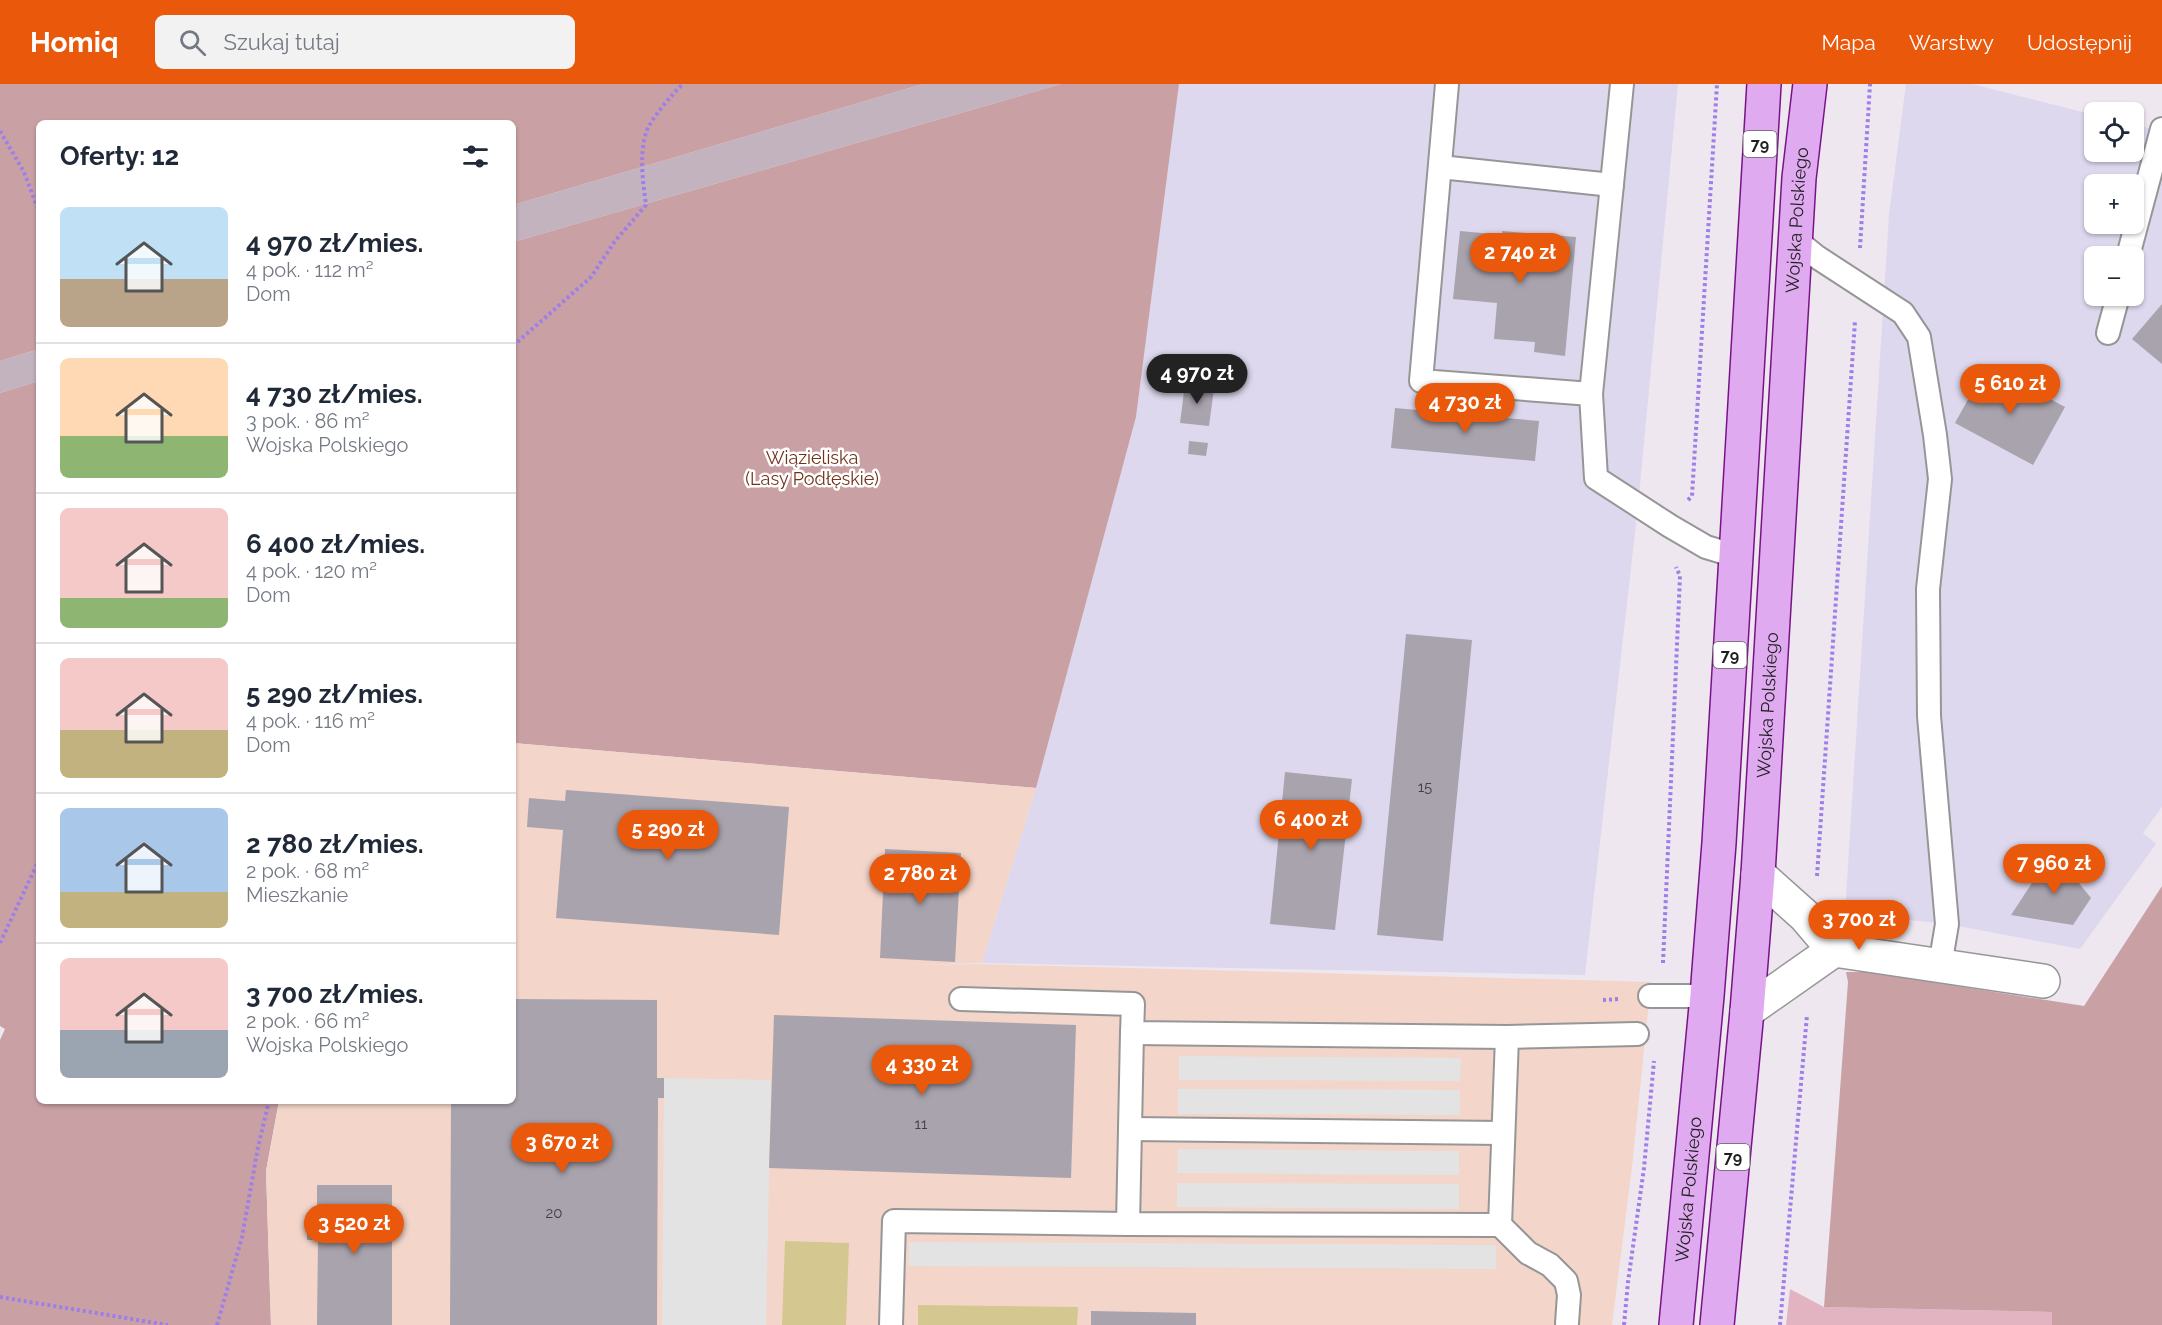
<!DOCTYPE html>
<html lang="pl">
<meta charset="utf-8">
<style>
:root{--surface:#fff;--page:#f2f2f3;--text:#1f2937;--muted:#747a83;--line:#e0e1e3;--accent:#ea580c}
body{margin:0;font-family:Raleway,sans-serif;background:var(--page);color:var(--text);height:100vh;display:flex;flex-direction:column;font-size:22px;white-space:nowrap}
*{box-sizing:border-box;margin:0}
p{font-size:20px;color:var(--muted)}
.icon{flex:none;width:33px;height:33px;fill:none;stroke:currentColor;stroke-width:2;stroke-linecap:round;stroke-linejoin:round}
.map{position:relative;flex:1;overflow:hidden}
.side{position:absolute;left:36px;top:36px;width:480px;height:984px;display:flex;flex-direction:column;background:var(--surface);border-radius:9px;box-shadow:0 2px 4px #0004}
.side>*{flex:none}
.fabs{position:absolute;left:2084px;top:18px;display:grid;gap:12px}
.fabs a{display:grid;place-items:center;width:60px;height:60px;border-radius:9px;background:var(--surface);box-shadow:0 2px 4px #0004;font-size:30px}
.price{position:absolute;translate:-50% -51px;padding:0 14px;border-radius:21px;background:var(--accent);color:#fff;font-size:20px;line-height:39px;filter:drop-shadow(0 2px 3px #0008)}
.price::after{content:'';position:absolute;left:50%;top:36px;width:18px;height:14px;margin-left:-9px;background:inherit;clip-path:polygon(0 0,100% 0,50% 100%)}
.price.active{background:#222;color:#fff}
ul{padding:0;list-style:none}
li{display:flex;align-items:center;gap:18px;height:150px;padding:0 24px}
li+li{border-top:2px solid var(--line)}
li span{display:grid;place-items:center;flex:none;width:168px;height:120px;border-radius:9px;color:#555}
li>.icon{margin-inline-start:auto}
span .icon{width:72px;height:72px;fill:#fffc;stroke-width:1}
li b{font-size:26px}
h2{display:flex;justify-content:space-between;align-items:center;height:72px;padding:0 24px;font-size:26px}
header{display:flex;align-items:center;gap:36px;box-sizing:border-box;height:84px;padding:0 30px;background:var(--accent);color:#fff}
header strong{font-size:28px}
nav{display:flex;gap:33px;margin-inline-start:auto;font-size:21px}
.search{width:420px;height:54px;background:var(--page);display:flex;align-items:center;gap:15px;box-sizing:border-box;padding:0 21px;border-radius:9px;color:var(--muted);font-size:22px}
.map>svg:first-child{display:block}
.commercial{fill:#ddd8ed;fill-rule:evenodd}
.construction{fill:#c2b3bf}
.grass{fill:#e2b3c1}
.forest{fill:#c9a1a5}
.park{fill:#f3d5ca}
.pitch{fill:#d4c78f}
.parking{fill:#e3e3e3}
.building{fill:#a9a3ad}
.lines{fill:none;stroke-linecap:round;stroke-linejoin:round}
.service-casing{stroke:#969696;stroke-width:26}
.minor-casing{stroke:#969696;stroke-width:36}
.primary-casing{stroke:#781387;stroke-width:36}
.path{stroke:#9e7ee8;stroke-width:4;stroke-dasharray:3 3;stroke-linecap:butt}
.service{stroke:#fff;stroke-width:22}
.minor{stroke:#fff;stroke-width:33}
.primary{stroke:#e0aaf0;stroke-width:33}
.labels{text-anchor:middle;stroke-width:5;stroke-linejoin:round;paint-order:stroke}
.number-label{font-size:15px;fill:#424042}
.shield{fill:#fff;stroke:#626262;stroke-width:1.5}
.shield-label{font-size:16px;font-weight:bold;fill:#1f1f1f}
.street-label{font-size:18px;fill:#1f1f1f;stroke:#fff}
.park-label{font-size:18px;fill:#71321a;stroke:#fff}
</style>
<header>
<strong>Homiq</strong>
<div class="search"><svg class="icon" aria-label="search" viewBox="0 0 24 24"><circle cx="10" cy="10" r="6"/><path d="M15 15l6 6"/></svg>Szukaj tutaj</div>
<nav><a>Mapa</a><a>Warstwy</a><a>Udostępnij</a></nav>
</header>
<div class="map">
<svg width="2162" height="1241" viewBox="0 0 2162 1241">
<rect width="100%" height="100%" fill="#eee7ef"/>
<g class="commercial">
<path d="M1179,0H1678L1638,422L1585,891L982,879L1036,704L1136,333Z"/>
<path d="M1906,0H1972L2094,31V68H2133V40L2162,48V723L2143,749L2156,760L2080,865L1947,840L1845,829L1889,131ZM2094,100H2133V140H2094ZM2094,172H2133V212H2094Z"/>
</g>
<g class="construction">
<path d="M923,0H1061L513,158V121Z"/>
<path d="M39,265V297L0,309V277Z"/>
</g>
<path class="grass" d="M1790,1205L1824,1223L2052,1228V1241H1786Z"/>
<g class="forest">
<path d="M0,0H923L513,121V39H39V265L0,277Z"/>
<path d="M1061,0H1179L1136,333L1036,704L513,659V158Z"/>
<path d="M39,297V1017H279L266,1087L271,1241H0V956L5,945L0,942V309Z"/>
<path d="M2162,802V1241H2052V1228L1824,1223L1848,898L1846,888H1868L2084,922Z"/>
</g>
<path class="park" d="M513,659L1036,704L982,879L903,881L981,880L1651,898L1632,1083L1612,1241H271L266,1087L279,1017H513Z"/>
<g class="pitch">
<path d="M785,1157L849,1159L846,1241H782Z"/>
<path d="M918,1221L1078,1223L1077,1241H918Z"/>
</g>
<g class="parking">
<path d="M1179,972L1461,974L1460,997L1179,996Z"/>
<path d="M664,994L771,996L766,1241H662Z"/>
<path d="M1178,1005L1460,1006V1031L1178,1030Z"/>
<path d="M1178,1065L1459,1067V1091L1177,1089Z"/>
<path d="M1177,1099L1459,1100V1125L1177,1123Z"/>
<path d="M909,1158L1496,1161V1185L909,1182Z"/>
</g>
<g class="building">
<path d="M1460,147L1503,151L1502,147L1576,153L1565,272L1534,268L1535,258L1494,255L1497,219L1453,215Z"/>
<path d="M2162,220V280L2132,255Z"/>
<path d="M1987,281L2065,323L2033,381L1955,339Z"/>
<path d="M1185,300L1214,304L1209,342L1180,339Z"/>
<path d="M1395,324L1539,337L1535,377L1391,364Z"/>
<path d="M1189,357L1208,359L1206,372L1188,370Z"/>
<path d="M1406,550L1472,556L1443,857L1377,851Z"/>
<path d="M1285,688L1352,695L1335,846L1270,840Z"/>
<path d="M566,706L789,723L779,851L556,834L563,746L527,743L529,714L565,717Z"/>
<path d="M885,765L961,769L955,878L880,874Z"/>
<path d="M2053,767L2091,814L2073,841L2011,831Z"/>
<path d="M513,915L657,916V994H664V1014H658L657,1241H450L451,1017H513Z"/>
<path d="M774,931L1076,941L1071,1094L769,1084Z"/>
<path d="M317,1101H392V1241H317L318,1156H307V1144H317Z"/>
<path d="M1091,1227L1196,1229V1241H1091Z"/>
</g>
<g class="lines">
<defs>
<g id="service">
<path d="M1447,0L1421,297L1591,310L1622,0"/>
<path d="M1440,83L1612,101"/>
<path d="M1796,156L1817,173L1903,229L1919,253L1935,351L1940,395L1928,505L1929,632L1947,840L1940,882"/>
<path d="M2128,172L2162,45"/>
<path d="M2108,249L2118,212"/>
<path d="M1591,310L1596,394L1670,442L1706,463L1736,472"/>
<path d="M1650,912H1707"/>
<path d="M961,915L1133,920L1132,949L1507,953L1637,950"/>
<path d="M1132,949L1128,1140L1500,1141L1507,953"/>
<path d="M1130,1045L1503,1049"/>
<path d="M1500,1141L1528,1169L1550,1181L1566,1197L1569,1211L1567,1239"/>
<path d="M891,1241L894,1137L1128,1140"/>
</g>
<g id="minor">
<path d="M1834,866L2043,897"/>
<path d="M1747,927L1834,866L1805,832L1758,790"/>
</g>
<g id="primary">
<path id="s1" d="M1676,1241L1707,912L1719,759L1764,0"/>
<path id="s2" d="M1717,1241L1747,927L1758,790L1799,94L1810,0"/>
</g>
</defs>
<use href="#service" class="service-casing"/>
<use href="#minor" class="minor-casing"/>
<use href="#primary" class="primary-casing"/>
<g class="path">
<path d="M0,47L24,88L39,128"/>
<path d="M1860,164L1870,0"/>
<path d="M513,262L591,193L615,157L646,121C643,98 639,72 646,49C649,37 673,9 683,0"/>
<path d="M1688,416L1692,412L1717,0"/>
<path d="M1817,792L1855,237"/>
<path d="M0,859L39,776"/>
<path d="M1663,879L1680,492L1676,483"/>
<path d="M1603,916L1619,915"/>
<path d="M0,1213L168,1241"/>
<path d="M217,1241L242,1153L258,1063L269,1017"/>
<path d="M1624,1241L1628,1198L1644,1084L1654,977"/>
<path d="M1780,1241L1807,931"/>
</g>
<use href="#service" class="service"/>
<use href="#minor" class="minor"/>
<use href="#primary" class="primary"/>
</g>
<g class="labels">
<g class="number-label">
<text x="1425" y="708">15</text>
<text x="921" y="1045">11</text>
<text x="554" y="1134">20</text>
</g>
<g class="shield">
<rect x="1743.5" y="47" width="33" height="26" rx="4.5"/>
<rect x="1713.5" y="558" width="33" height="26" rx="4.5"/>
<rect x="1716.5" y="1060" width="33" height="26" rx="4.5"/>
</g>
<g class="shield-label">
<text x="1760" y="66">79</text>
<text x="1730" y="577">79</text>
<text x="1733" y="1079">79</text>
</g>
<g class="street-label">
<text dy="6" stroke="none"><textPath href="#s2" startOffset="1108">Wojska Polskiego</textPath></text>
<text dy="6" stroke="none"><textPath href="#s2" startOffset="622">Wojska Polskiego</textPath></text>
<text dy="6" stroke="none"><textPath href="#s1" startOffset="136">Wojska Polskiego</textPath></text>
</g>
<g class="park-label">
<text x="812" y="380">Wiązieliska<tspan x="812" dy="21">(Lasy Podłęskie)</tspan></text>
</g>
</g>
</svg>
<div class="fabs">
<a><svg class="icon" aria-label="locate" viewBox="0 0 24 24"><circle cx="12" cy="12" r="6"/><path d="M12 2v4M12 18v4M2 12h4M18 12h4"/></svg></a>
<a>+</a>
<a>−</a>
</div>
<b class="price" style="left:1520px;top:200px">2 740 zł</b>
<b class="price active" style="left:1197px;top:321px">4 970 zł</b>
<b class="price" style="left:2010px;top:331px">5 610 zł</b>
<b class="price" style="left:1465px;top:350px">4 730 zł</b>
<b class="price" style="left:1311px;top:767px">6 400 zł</b>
<b class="price" style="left:668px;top:777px">5 290 zł</b>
<b class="price" style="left:2054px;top:811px">7 960 zł</b>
<b class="price" style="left:920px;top:821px">2 780 zł</b>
<b class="price" style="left:1859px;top:867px">3 700 zł</b>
<b class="price" style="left:922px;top:1012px">4 330 zł</b>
<b class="price" style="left:562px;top:1090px">3 670 zł</b>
<b class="price" style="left:354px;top:1171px">3 520 zł</b>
<section class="side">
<h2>Oferty: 12<svg class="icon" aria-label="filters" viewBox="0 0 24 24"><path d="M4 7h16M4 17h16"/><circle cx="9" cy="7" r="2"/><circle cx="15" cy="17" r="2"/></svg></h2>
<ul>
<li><span style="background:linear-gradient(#bfe0f5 60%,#b9a48a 0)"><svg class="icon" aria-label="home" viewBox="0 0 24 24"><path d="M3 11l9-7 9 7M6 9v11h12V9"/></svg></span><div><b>4 970 zł/mies.</b><p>4 pok. · 112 m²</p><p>Dom</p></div></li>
<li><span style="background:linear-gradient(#ffd9b3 65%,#8fb573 0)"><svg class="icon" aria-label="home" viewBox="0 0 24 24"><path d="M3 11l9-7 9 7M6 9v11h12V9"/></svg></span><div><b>4 730 zł/mies.</b><p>3 pok. · 86 m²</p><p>Wojska Polskiego</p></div></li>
<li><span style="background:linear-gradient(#f6c9c9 75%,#8fb573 0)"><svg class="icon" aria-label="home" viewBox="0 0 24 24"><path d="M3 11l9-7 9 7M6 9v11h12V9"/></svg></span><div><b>6 400 zł/mies.</b><p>4 pok. · 120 m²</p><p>Dom</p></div></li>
<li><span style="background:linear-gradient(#f6c9c9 60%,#c2b280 0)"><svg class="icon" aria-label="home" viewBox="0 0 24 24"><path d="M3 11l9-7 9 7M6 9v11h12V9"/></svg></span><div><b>5 290 zł/mies.</b><p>4 pok. · 116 m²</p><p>Dom</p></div></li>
<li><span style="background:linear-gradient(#a9c7e8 70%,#c2b280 0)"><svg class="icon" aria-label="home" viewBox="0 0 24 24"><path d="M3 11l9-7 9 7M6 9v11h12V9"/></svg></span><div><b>2 780 zł/mies.</b><p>2 pok. · 68 m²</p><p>Mieszkanie</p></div></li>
<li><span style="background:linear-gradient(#f6c9c9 60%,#9aa5b1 0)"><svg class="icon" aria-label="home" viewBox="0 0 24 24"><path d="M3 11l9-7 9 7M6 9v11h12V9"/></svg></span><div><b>3 700 zł/mies.</b><p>2 pok. · 66 m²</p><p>Wojska Polskiego</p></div></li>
</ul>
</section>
</div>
